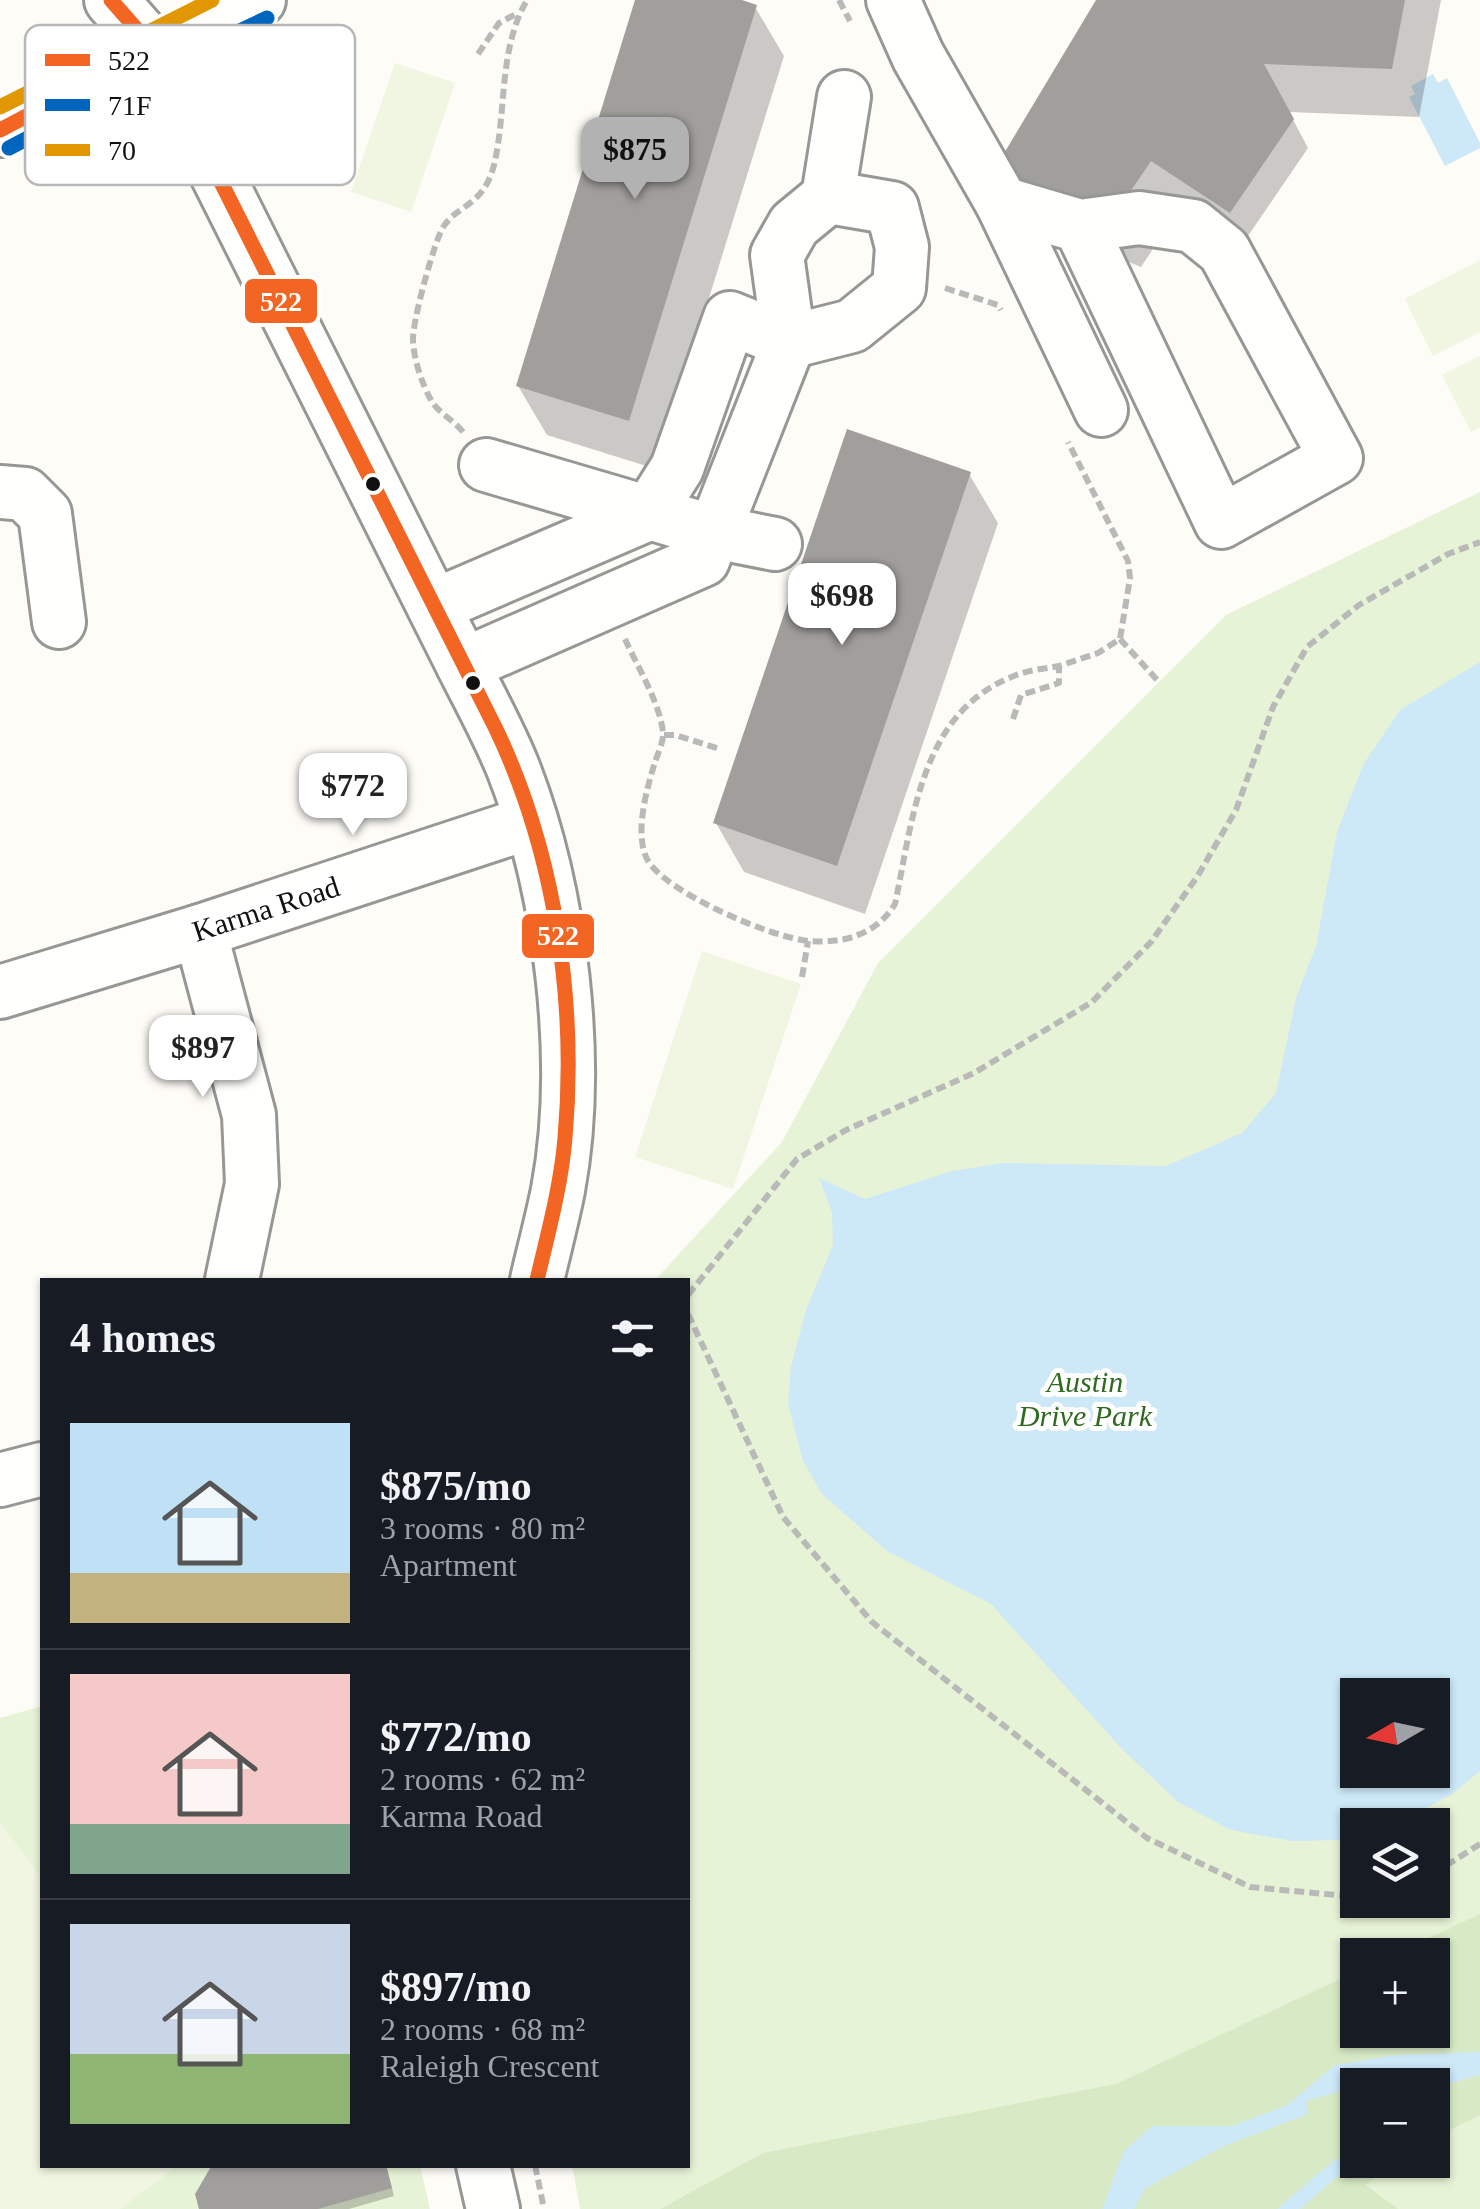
<!DOCTYPE html>
<meta charset="utf-8">
<style>
:root{--surface:#171b24;--page:#20242c;--text:#f1f3f6;--muted:#9ea1a6;--line:#363941;--accent:#b2b2b3}
body{margin:0;font-family:Georgia,serif;background:var(--page);color:var(--text);height:100vh;display:flex;flex-direction:column;font-size:38px;white-space:nowrap}
*{box-sizing:border-box;margin:0}
p{font-size:32px;color:var(--muted)}
.icon{flex:none;width:55px;height:55px;fill:none;stroke:currentColor;stroke-width:2;stroke-linecap:round;stroke-linejoin:round}
.map{position:relative;flex:1;overflow:hidden}
.panel{position:absolute;left:40px;top:1278px;width:650px;height:890px;display:flex;flex-direction:column;background:var(--surface);border-radius:0px;box-shadow:0 2px 8px #0004}
.panel>*{flex:none}
.needle{width:65px;rotate:261deg}
.controls{position:absolute;left:1340px;top:1678px;display:grid;gap:20px}
.controls a{display:grid;place-items:center;width:110px;height:110px;border-radius:0px;background:var(--surface);box-shadow:0 2px 8px #0004;font-size:50px}
.price{position:absolute;translate:-50% -85px;padding:0 22px;border-radius:20px;background:#fff;color:#222;font-size:32px;line-height:65px;filter:drop-shadow(0 2px 5px #0008)}
.price::after{content:'';position:absolute;left:50%;top:60px;width:30px;height:22px;margin-left:-15px;background:inherit;clip-path:polygon(0 0,100% 0,50% 100%)}
.price.active{background:var(--accent);color:#111}
ul{padding:0;list-style:none}
li{display:flex;align-items:center;gap:30px;height:250px;padding:0 30px}
li+li{border-top:2px solid var(--line)}
li span{display:grid;place-items:center;flex:none;width:280px;height:200px;border-radius:0px;color:#555}
li>.icon{margin-inline-start:auto}
span .icon{width:120px;height:120px;fill:#fffc;stroke-width:1}
li b{font-size:42px}
h2{display:flex;justify-content:space-between;align-items:center;height:120px;padding:0 30px;font-size:42px}
.map>svg:first-child{display:block}
.green{fill:#e7f3d7;fill-rule:evenodd}
.forest{fill:#d8eac5}
.pitch{fill:#f0f6e1}
.water{fill:#cde8f7;fill-rule:evenodd}
.shadow{fill:#0003}
.building{fill:#a19f9c}
.lines{fill:none;stroke-linecap:round;stroke-linejoin:round}
.minor-casing{stroke:#979795;stroke-width:58}
.path{stroke:#b9b9b8;stroke-width:6;stroke-dasharray:10 5;stroke-linecap:butt}
.minor{stroke:#fffffe;stroke-width:52}
.bus-1-casing{stroke:#fff;stroke-width:22}
.bus-2-casing{stroke:#fff;stroke-width:22}
.bus-3-casing{stroke:#fff;stroke-width:22}
.bus-1{stroke:#f26522;stroke-width:15}
.bus-2{stroke:#0065bd;stroke-width:15}
.bus-3{stroke:#e09702;stroke-width:15}
.bus-dot{fill:#111;stroke:#fff;stroke-width:4}
.labels{text-anchor:middle;stroke-width:10;stroke-linejoin:round;paint-order:stroke}
.street-label{font-size:30px;fill:#111;stroke:#fff}
.park-label{font-size:30px;font-style:italic;fill:#2f6b1f;stroke:#fff}
.key{fill:#fff;stroke:#b8b8b8;stroke-width:2.5}
.key-label{font-size:28px;fill:#111}
.line-badge{stroke:#fff;stroke-width:4}
.badge-label{font-size:28px;text-anchor:middle;font-weight:bold;fill:#fff}
</style>
<div class="map">
<svg width="1480" height="2209" viewBox="0 0 1480 2209">
<rect width="100%" height="100%" fill="#fdfcf7"/>
<g class="green">
<path d="M1480,492V2209H580L572,2165H688V1280H655L782,1142L878,963L1226,615ZM1358,1695H1432V1770H1358ZM1358,1825H1432V1900H1358ZM1358,1955H1432V2030H1358ZM1358,2085H1432V2160H1358Z"/>
<path d="M42,1706V2165H420L430,2209H0V1718Z"/>
</g>
<path class="forest" d="M1480,1914V2115L1433,2138L1432,2085H1358V2160H1396L1366,2185L1398,2209H660L763,2153L1116,2084L1357,1971L1358,2030H1432V1955H1392Z"/>
<g class="pitch">
<path d="M395,63L455,83L411,212L351,192Z"/>
<path d="M1480,260V332L1433,356L1405,299Z"/>
<path d="M1480,356V427L1471,432L1442,375Z"/>
<path d="M702,951L801,984L733,1189L635,1157Z"/>
<path d="M0,1822L42,1878V2165H178L120,2209H0Z"/>
</g>
<g class="water">
<path d="M1433,74L1438,83L1447,78L1480,143V148L1445,166L1409,97L1415,94L1411,86Z"/>
<path d="M1480,662V1771L1452,1794L1398,1823L1358,1825L1357,1835L1339,1840L1292,1841L1231,1830L1178,1802L1122,1749L991,1604L887,1551L822,1494L803,1461L788,1404L791,1366L806,1310L833,1245L832,1212L819,1178L865,1199L952,1171L1003,1163L1166,1166L1242,1133L1276,1093L1296,998L1316,946L1337,832L1363,765L1400,710ZM1358,1695H1432V1770H1358Z"/>
<path d="M1480,2052V2075L1448,2084L1433,2108V2088L1438,2078L1424,2071L1374,2069L1344,2090L1306,2101L1308,2114L1224,2146L1146,2188L1134,2209H1102L1124,2151L1152,2126H1232L1287,2105L1335,2065L1396,2055Z"/>
<path d="M1357,2150L1358,2160H1373L1345,2170L1300,2209H1277L1333,2161Z"/>
</g>
<g class="shadow">
<path d="M638,0H734L755,7L784,56L656,469L547,435L518,386Z"/>
<path d="M1099,0H1441L1419,117L1289,112L1308,148L1246,239L1186,199L1141,267L1026,219L997,170Z"/>
<path d="M969,474L998,523L865,914L744,872L716,823Z"/>
<path d="M215,2165H386L394,2196L349,2209H202Z"/>
</g>
<g class="building">
<path d="M635,0H742L757,5L629,421L516,386Z"/>
<path d="M1096,0H1405L1392,69L1264,64L1294,119L1230,213L1151,161L1112,219L994,170Z"/>
<path d="M847,429L971,472L837,866L713,823Z"/>
<path d="M212,2165H386L392,2188L318,2209H199L195,2194Z"/>
</g>
<g class="lines">
<defs>
<g id="minor">
<path d="M111,0L154,49L463,665C480,699 499,733 513,768C561,890 582,1062 558,1190C552,1220 544,1250 537,1280"/>
<path d="M893,0L918,56L1002,203L1101,410"/>
<path d="M0,130L154,49L259,0"/>
<path d="M1002,203L1080,226L1221,522L1336,458L1224,251L1193,226L1139,218L1080,226"/>
<path d="M486,465L714,532L775,544"/>
<path d="M0,492L25,494L45,514L59,622"/>
<path d="M434,606L648,514L677,468L730,318L789,342L852,326L899,288L902,247L892,208L828,197"/>
<path d="M463,665L703,560L789,342L777,255L794,225L828,197L844,97"/>
<path d="M200,931L249,1115L252,1184L232,1280"/>
<path d="M0,992L200,931L531,822"/>
<path d="M0,1480L42,1469"/>
<path d="M483,2165L493,2209"/>
</g>
</defs>
<use href="#minor" class="minor-casing"/>
<g class="path">
<path d="M839,0L850,21"/>
<path d="M478,54L499,23L518,13"/>
<path d="M945,288L998,305L1001,310"/>
<path d="M463,432C454,420 438,413 431,400C422,384 414,360 413,341C412,322 433,247 442,229C456,204 483,208 494,165C507,111 498,50 527,0"/>
<path d="M625,639C638,668 659,701 663,732C664,741 658,753 655,762C647,788 634,833 647,859C664,892 772,938 809,941C844,944 877,934 895,904C913,820 920,712 1014,676C1027,670 1044,669 1059,666"/>
<path d="M1120,639L1158,681"/>
<path d="M1013,719L1021,695L1059,683V666L1098,653L1120,639L1130,578L1128,561L1068,442"/>
<path d="M664,735H675L720,749"/>
<path d="M802,977L808,941"/>
<path d="M688,1295L797,1159L846,1130L974,1073L1092,1002L1151,942L1197,877L1236,810L1273,707L1307,647L1359,605L1448,554L1480,542"/>
<path d="M688,1314L783,1517L872,1622L1147,1838L1250,1887L1358,1897"/>
<path d="M1432,1870L1447,1865L1480,1844"/>
<path d="M535,2165L544,2209"/>
</g>
<use href="#minor" class="minor"/>
<defs>
<g id="bus-1">
<path d="M111,0L154,49L496,729C555,853 577,1001 565,1138C561,1186 548,1233 537,1280"/>
<path d="M0,130L154,49"/>
</g>
<path id="bus-2" d="M9,148L163,67L267,18"/>
<path id="bus-3" d="M0,107L212,0"/>
</defs>
<use href="#bus-1" class="bus-1-casing"/>
<use href="#bus-2" class="bus-2-casing"/>
<use href="#bus-3" class="bus-3-casing"/>
<use href="#bus-1" class="bus-1"/>
<use href="#bus-2" class="bus-2"/>
<use href="#bus-3" class="bus-3"/>
</g>
<g class="bus-dot">
<circle cx="373" cy="484" r="9"/>
<circle cx="473" cy="683" r="9"/>
</g>
<g class="labels">
<g class="street-label">
<text transform="translate(266 909) rotate(-18)" y="10">Karma Road</text>
</g>
<g class="park-label">
<text x="1085" y="1392">Austin<tspan x="1085" dy="34">Drive Park</tspan></text>
</g>
</g>
<rect x="25" y="25" width="330" height="160" rx="15" class="key"/>
<rect x="45" y="54" width="45" height="12" fill="#f26522"/>
<rect x="45" y="99" width="45" height="12" fill="#0065bd"/>
<rect x="45" y="144" width="45" height="12" fill="#e09702"/>
<g class="key-label">
<text x="108" y="70">522</text>
<text x="108" y="115">71F</text>
<text x="108" y="160">70</text>
</g>
<g class="line-badge">
<rect x="243" y="277" width="76" height="48" rx="10" fill="#f26522"/>
<rect x="520" y="912" width="76" height="48" rx="10" fill="#f26522"/>
</g>
<g class="badge-label">
<text x="281" y="311">522</text>
<text x="558" y="945">522</text>
</g>
</svg>
<div class="controls">
<a><svg class="needle" viewBox="-14 -14 28 28"><path d="M0-13l5 13h-10z" fill="#e53935"/><path d="M0 13l5-13h-10z" fill="#9ea1a6"/></svg></a>
<a><svg class="icon" aria-label="layers" viewBox="0 0 24 24"><path d="M12 4l9 5-9 5-9-5zM3 14l9 5 9-5"/></svg></a>
<a>+</a>
<a>−</a>
</div>
<b class="price active" style="left:635px;top:202px">$875</b>
<b class="price" style="left:842px;top:648px">$698</b>
<b class="price" style="left:353px;top:838px">$772</b>
<b class="price" style="left:203px;top:1100px">$897</b>
<section class="panel">
<h2>4 homes<svg class="icon" aria-label="filters" viewBox="0 0 24 24"><path d="M4 7h16M4 17h16"/><circle cx="9" cy="7" r="2"/><circle cx="15" cy="17" r="2"/></svg></h2>
<ul>
<li><span style="background:linear-gradient(#bfe0f5 75%,#c2b280 0)"><svg class="icon" aria-label="home" viewBox="0 0 24 24"><path d="M3 11l9-7 9 7M6 9v11h12V9"/></svg></span><div><b>$875/mo</b><p>3 rooms · 80 m²</p><p>Apartment</p></div></li>
<li><span style="background:linear-gradient(#f6c9c9 75%,#7fa58c 0)"><svg class="icon" aria-label="home" viewBox="0 0 24 24"><path d="M3 11l9-7 9 7M6 9v11h12V9"/></svg></span><div><b>$772/mo</b><p>2 rooms · 62 m²</p><p>Karma Road</p></div></li>
<li><span style="background:linear-gradient(#c9d6e8 65%,#8fb573 0)"><svg class="icon" aria-label="home" viewBox="0 0 24 24"><path d="M3 11l9-7 9 7M6 9v11h12V9"/></svg></span><div><b>$897/mo</b><p>2 rooms · 68 m²</p><p>Raleigh Crescent</p></div></li>
</ul>
</section>
</div>
